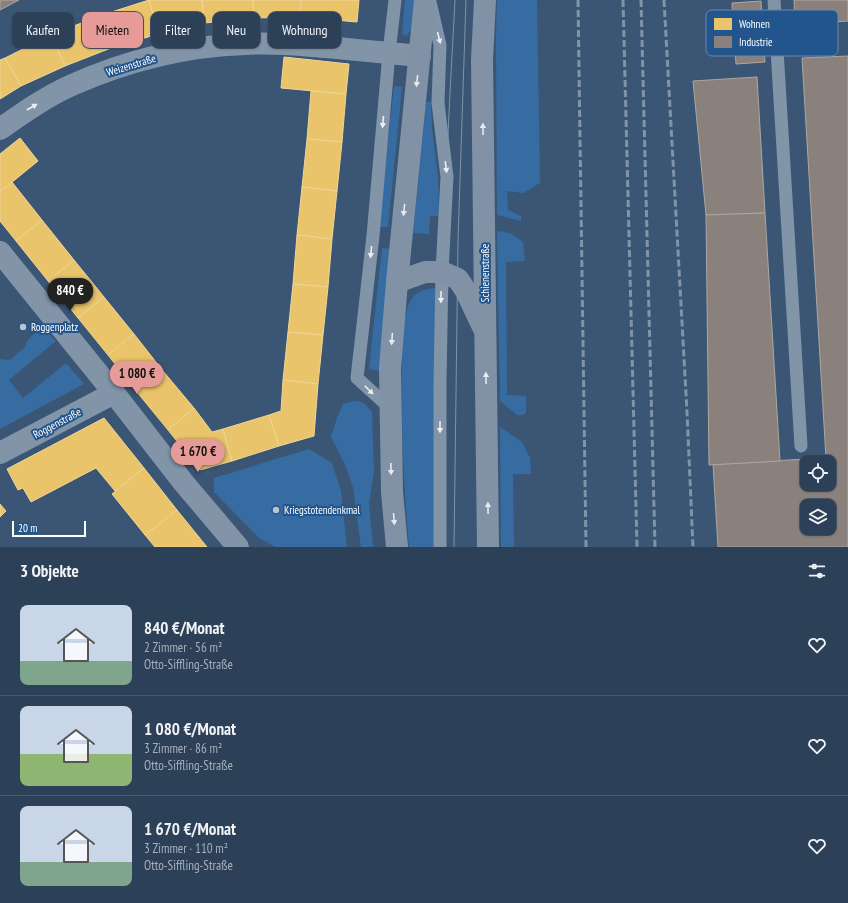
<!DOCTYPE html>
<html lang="de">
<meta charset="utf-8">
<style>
:root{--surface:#2c4057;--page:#384b61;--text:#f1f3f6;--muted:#a6afba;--line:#48596d;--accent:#e69b98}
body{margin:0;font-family:"PT Sans Narrow",sans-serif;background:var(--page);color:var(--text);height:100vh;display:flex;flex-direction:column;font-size:15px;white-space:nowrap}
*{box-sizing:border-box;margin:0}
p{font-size:13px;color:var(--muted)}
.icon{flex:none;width:22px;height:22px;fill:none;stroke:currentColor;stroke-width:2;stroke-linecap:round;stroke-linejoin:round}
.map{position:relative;height:547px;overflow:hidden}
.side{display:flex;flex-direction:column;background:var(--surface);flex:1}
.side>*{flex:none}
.banner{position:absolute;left:12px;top:12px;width:400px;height:36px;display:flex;gap:8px}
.fabs{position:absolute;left:800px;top:455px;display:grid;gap:8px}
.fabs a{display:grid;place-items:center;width:36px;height:36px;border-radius:8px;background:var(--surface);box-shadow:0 1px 3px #0004,0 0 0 1px var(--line);font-size:20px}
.scale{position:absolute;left:12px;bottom:10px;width:74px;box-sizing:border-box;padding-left:4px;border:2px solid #fff;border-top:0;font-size:11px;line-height:14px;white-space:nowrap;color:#fff;-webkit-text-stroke:3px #22558c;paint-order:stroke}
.price{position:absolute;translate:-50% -34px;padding:0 9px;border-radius:14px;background:var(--accent);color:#111;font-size:13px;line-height:26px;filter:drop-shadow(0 1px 2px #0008)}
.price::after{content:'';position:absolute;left:50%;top:24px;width:12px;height:9px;margin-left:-6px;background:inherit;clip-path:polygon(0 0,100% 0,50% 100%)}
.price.selected{background:#222;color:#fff}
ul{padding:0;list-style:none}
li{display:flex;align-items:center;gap:12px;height:100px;padding:0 20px}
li+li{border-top:1px solid var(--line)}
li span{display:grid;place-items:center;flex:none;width:112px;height:80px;border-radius:8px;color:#555}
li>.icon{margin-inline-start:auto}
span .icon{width:48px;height:48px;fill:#fffc;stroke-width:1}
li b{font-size:17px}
h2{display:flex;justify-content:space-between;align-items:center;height:48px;padding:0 20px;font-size:17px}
.chip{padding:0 14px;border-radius:8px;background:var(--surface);box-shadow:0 1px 3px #0004,0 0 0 1px var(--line);font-size:14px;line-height:36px}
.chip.selected{background:var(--accent);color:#111}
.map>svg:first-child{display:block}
.green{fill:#376ca2}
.homes{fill:#e9c46a;stroke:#f0d697}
.industry{fill:#8a817c;stroke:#ada7a3;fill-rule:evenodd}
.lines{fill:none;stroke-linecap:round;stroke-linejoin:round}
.service{stroke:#8194a8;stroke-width:13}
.minor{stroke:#8194a8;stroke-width:22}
.primary{stroke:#8192a7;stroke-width:22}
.tram{stroke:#8193a7;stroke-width:1}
.rail{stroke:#8193a7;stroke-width:3;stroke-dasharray:7 3;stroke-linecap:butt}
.oneway{fill:#eceff2}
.oneway2{fill:#e6e9ed}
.poi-dot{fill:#bac4ce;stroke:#22558c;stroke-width:1.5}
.labels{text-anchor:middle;stroke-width:4;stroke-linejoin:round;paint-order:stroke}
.street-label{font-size:11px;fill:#fff;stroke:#22558c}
.poi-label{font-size:11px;fill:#fff;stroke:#22558c;text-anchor:start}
.key{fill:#22558c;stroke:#6488ae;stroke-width:1}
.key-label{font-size:11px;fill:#fff}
</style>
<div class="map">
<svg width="848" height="547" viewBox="0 0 848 547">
<rect width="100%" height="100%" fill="#3a5674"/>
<g class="green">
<path d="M405,0H414L411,30L406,36L402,33Z"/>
<path d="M497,0H537L540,183L523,193L507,191L508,210L521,216V221L497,215L496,37Z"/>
<path d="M394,86L402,87L388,227H379Z"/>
<path d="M426,102H431L432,129L438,177L439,216H430L429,234L413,233Z"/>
<path d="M497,231L510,233L523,242L525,261L506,262L507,395L526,396V413L523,415H517L500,401Z"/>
<path d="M382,248L391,249L379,371L369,369Z"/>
<path d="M435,288V547H409C404,489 401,432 402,374C402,355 401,311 413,297C419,290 427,289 435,288Z"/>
<path d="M35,333L49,334L56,341L9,380L23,398L66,363L84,384L0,429V359L10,360L26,346V342Z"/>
<path d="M355,401L364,403L372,412L374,471L369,503L373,547H361L353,487L346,467L331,437L337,418L343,404Z"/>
<path d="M500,427L522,442L530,458L531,474H513L514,547H501Z"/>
<path d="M309,449L332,463L341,491L347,547H275L258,537L214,492V478Z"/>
</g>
<g class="homes">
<path d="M149,0H202L205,23L158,34Z"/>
<path d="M149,0L158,34L111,48L99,16Z"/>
<path d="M202,0H253L254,18L205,23Z"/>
<path d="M253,0H301L300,17L254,18Z"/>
<path d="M301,0H359L357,22L300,17Z"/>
<path d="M99,16L111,48L65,66L51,35Z"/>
<path d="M51,35L65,66L21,86L5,58Z"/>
<path d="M284,57L349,64L346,94L281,88Z"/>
<path d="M5,58L21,86L0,99V60Z"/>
<path d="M311,91L346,94L342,142L307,139Z"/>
<path d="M20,138L38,161L0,192V154Z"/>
<path d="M307,139L342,142L337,191L302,187Z"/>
<path d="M12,182L42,220L16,241L0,221V192Z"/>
<path d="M302,187L337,191L332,239L297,235Z"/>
<path d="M42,220L74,260L48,281L16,241Z"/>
<path d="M297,235L332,239L328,287L293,284Z"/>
<path d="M74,260L104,297L78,318L48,281Z"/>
<path d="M293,284L328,287L323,335L288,332Z"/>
<path d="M104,297L134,334L108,355L78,318Z"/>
<path d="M288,332L323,335L318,384L283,380Z"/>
<path d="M134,334L163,371L137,392L108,355Z"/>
<path d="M163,371L194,408L168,430L137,392Z"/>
<path d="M283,380L318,384L314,436L279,446L269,415L281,411Z"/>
<path d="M194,408L212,432L223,429L232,461L200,470L168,430Z"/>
<path d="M269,415L279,446L232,461L223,429Z"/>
<path d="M104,418L144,468L115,491L96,468L31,502L23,488L18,490L7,469Z"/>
<path d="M144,468L177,510L145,535L112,494Z"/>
<path d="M0,504L6,511L0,517Z"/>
<path d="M177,510L207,547H155L145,535Z"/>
</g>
<g class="industry">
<path d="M0,0H19L0,10Z"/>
<path d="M794,0H848V21L795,25Z"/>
<path d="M761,1L765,62L736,64L732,3Z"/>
<path d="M848,56V547H718L713,464L826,458L802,58ZM807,462H829V484H807ZM807,506H829V528H807Z"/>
<path d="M757,77L765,213L706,215L693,81Z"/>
<path d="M765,213L780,461L709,465L706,215Z"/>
</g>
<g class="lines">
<g class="service">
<path d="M774,0L801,446"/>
<path d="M430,2L440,45L438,103L447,177L442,272L440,382V547"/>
<path d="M390,408L357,378L373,236L389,53L395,0"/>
</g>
<g class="minor">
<path d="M0,129C23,113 47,96 72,85C126,61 186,46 245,44C272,42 299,45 326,47C357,50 388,53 420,56"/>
<path d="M0,252L114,393L183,482L238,547"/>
<path d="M0,453L114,393"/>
</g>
<g class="primary">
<path d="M485,0L482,60L488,547"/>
<path d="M397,282L425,272H442L458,279L466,291L483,327"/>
<path d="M397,547L392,492L390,368L397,282L425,0"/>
</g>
<g class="tram">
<path d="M440,547C436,365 445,182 455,0"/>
<path d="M454,547L458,240L466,0"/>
</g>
<g class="rail">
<path d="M578,0L586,547"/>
<path d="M623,0L637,547"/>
<path d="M641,0L655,547"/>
<path d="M664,0L687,412L693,547"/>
</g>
</g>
<defs><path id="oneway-solid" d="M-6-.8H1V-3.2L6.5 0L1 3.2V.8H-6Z"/></defs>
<g class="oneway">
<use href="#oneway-solid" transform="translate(439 38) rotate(76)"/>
<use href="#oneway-solid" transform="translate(32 107) rotate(-30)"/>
<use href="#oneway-solid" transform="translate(383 122) rotate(95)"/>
<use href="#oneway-solid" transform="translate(446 167) rotate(83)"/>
<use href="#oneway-solid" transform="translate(371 252) rotate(96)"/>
<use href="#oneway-solid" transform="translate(441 297) rotate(91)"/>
<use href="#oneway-solid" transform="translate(369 390) rotate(45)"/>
<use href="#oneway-solid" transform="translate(440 427) rotate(90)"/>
</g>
<g class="oneway2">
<use href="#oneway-solid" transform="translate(417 81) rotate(96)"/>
<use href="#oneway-solid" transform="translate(483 129) rotate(-91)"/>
<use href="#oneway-solid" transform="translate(404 210) rotate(96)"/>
<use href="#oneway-solid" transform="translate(392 339) rotate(94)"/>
<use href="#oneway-solid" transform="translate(486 378) rotate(-91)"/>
<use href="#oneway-solid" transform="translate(391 469) rotate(89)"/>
<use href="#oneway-solid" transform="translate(488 508) rotate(-91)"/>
<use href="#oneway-solid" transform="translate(394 519) rotate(85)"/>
</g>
<g class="poi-dot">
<circle cx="23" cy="327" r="4"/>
<circle cx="276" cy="510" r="4"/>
</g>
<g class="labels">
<g class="street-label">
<text transform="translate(131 65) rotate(-17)" y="4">Weizenstraße</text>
<text transform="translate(485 273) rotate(-90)" y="4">Schienenstraße</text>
<text transform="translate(57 423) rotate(-28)" y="4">Roggenstraße</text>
</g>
<g class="poi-label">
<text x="31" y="331">Roggenplatz</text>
<text x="284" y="514">Kriegstotendenkmal</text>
</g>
</g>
<rect x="706" y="10" width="132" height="46" rx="6" class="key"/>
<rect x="714" y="18" width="18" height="12" fill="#e9c46a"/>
<rect x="714" y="36" width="18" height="12" fill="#8a817c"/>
<g class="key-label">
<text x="739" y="28">Wohnen</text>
<text x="739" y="46">Industrie</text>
</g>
</svg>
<div class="fabs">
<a><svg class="icon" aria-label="locate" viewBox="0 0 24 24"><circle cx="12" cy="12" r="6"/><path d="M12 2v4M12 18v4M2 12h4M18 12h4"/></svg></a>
<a><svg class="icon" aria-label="layers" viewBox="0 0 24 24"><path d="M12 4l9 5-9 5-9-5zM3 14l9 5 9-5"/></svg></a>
</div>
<div class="scale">20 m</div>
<b class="price selected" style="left:70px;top:312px">840 €</b>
<b class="price" style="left:137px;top:395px">1 080 €</b>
<b class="price" style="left:198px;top:473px">1 670 €</b>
<div class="banner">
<a class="chip">Kaufen</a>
<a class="chip selected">Mieten</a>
<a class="chip">Filter</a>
<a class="chip">Neu</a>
<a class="chip">Wohnung</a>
</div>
</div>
<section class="side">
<h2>3 Objekte<svg class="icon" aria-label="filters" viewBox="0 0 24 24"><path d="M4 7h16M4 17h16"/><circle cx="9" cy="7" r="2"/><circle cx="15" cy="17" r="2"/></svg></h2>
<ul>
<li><span style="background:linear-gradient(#c9d6e8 70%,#7fa58c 0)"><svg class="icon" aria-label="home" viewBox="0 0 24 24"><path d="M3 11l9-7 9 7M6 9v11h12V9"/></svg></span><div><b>840 €/Monat</b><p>2 Zimmer · 56 m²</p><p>Otto-Siffling-Straße</p></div><svg class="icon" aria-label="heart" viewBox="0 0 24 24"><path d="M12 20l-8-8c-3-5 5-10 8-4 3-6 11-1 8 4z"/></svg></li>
<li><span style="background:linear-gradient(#c9d6e8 60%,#8fb573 0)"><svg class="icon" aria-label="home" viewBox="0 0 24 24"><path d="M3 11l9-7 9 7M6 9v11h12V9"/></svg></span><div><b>1 080 €/Monat</b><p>3 Zimmer · 86 m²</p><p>Otto-Siffling-Straße</p></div><svg class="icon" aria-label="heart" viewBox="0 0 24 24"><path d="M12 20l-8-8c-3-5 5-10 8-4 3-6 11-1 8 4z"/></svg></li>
<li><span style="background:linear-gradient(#c9d6e8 70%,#7fa58c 0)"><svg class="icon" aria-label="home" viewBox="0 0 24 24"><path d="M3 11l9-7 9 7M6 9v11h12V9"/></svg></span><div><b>1 670 €/Monat</b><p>3 Zimmer · 110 m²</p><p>Otto-Siffling-Straße</p></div><svg class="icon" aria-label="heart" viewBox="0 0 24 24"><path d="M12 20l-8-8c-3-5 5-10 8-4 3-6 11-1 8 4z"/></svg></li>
</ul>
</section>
